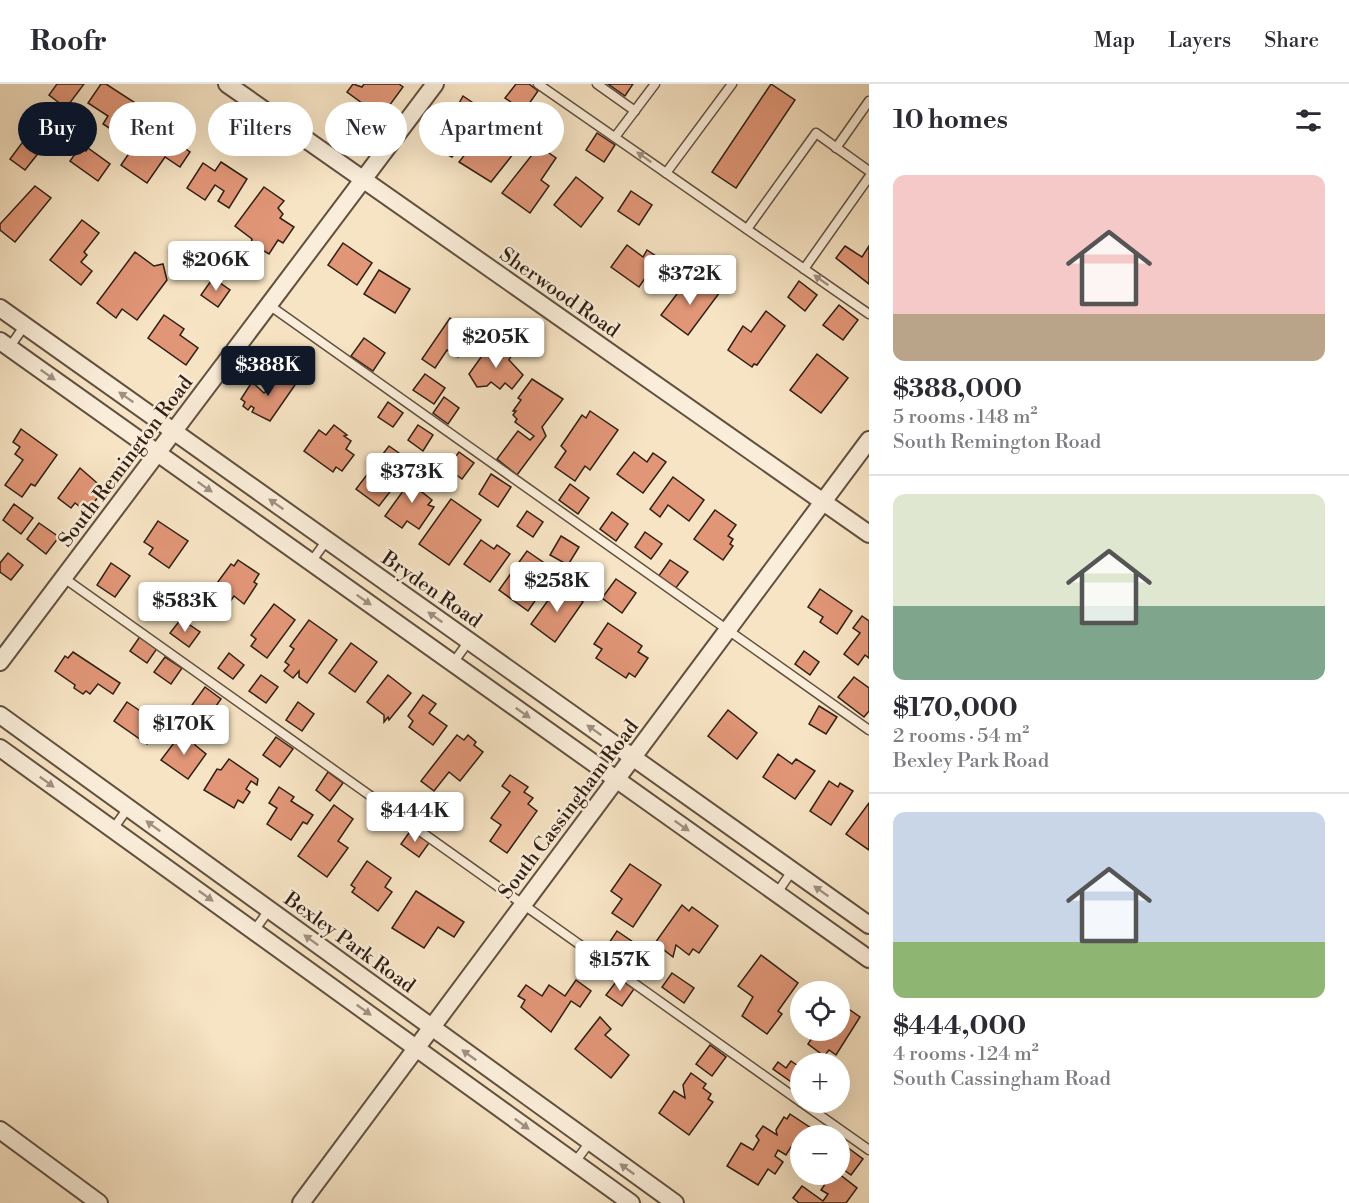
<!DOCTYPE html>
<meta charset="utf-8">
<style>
:root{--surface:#fff;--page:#f7f7f7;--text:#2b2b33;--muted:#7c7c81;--line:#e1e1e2;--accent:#111827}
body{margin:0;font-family:"Libre Bodoni",serif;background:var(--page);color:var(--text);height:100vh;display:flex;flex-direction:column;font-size:22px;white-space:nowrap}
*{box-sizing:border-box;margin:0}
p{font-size:20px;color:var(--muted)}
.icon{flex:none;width:33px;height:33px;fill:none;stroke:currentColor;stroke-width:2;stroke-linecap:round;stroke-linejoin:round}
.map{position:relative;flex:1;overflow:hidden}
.panel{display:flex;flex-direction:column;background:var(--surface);width:480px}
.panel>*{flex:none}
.hud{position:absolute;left:18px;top:18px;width:570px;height:54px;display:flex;gap:12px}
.fabs{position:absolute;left:790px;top:897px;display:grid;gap:12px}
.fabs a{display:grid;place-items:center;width:60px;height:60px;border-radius:50%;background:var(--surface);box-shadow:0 6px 24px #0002;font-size:30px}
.price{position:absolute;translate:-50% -51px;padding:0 14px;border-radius:6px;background:#fff;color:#222;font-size:20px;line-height:39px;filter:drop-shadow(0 2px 3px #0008)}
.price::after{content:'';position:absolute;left:50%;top:36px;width:18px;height:14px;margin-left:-9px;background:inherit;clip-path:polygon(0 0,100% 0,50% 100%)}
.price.active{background:var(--accent);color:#fff}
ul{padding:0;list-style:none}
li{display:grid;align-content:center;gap:12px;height:318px;padding:0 24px}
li+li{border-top:2px solid var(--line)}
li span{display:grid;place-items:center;height:186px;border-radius:12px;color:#555}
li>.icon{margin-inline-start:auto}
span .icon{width:108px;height:108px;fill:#fffc;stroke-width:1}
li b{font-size:26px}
h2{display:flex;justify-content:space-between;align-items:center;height:72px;padding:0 24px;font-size:26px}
.chip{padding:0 21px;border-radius:27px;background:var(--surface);box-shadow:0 6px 24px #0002;font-size:21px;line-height:54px}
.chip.active{background:var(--accent);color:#fff}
header{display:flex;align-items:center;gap:36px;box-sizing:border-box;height:84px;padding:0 30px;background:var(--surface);border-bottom:2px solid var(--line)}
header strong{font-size:28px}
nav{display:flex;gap:33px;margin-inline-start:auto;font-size:21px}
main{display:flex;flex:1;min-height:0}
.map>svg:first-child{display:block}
.building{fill:#e19677;stroke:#2f1f14;stroke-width:1.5}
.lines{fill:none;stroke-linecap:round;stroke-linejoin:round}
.lane-casing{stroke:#615040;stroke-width:11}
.street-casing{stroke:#615040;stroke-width:20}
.lane{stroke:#faedd9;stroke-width:8}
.street{stroke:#faedd9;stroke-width:16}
.oneway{fill:#9f9080}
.labels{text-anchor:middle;stroke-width:5;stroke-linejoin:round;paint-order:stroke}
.street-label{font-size:20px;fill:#2f1f14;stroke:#faedd9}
</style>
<header>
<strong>Roofr</strong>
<nav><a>Map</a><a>Layers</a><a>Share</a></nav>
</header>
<main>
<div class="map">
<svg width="869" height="1119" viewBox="0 0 869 1119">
<rect width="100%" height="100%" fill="#f7e4c4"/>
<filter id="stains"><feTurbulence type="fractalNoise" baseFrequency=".00333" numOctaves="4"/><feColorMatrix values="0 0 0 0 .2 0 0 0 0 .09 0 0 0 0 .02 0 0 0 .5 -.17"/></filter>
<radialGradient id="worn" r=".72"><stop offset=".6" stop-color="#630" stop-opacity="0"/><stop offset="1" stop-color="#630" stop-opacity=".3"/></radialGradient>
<g class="building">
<path d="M57,0H84L66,24L49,11Z"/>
<path d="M101,0H106L140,22L123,53L103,40L108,32L88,19Z"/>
<path d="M353,0L362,3L364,0H399L403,3L381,33L347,8Z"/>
<path d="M516,0H529L538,7L524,27L505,14Z"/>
<path d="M608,0H633L625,12Z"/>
<path d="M771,0L795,16L736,104L712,88Z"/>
<path d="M463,12L482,25L471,39L463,33L456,42L468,51L452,73L432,63L434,60L424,53L440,31L449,37Z"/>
<path d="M36,30L56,45L44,62L24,47Z"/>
<path d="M156,30L180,46L178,49L181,50L177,53L182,56L179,60L190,68L180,83L165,73L147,99L121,81Z"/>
<path d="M492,36L512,52L504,62L514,69L491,98L459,78Z"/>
<path d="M597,49L615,61L604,78L586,66Z"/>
<path d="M25,55L40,67L25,86L10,75Z"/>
<path d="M539,62L556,74L541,96L549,102L530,129L502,109Z"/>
<path d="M80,63L86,67L88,64L110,80L98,97L70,77Z"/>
<path d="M221,78L247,95L229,124L218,117L224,107L215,101L205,116L187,104L203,79L215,87Z"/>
<path d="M576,93L603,114L581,143L554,121Z"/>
<path d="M35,102L51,114L15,158L0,146V140Z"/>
<path d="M264,103L284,117L278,124L283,130L280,134L294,143L283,159L278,156L269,170L251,159L252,155L235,142Z"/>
<path d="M631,107L652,121L639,141L618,127Z"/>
<path d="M82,136L99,149L84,168L87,171L81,178L92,187L81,201L50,176Z"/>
<path d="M343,159L372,179L357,201L328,181Z"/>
<path d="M627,161L643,173L647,166L659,174L639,203L611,183Z"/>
<path d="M845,162L862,173L869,162V200L836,174Z"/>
<path d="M135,168L154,182L163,180L167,196L137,236L122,225L116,234L97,219Z"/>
<path d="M379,186L410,205L395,229L364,210Z"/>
<path d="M213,194L230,206L218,223L201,211Z"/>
<path d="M799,197L817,211L805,227L788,213Z"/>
<path d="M686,198L699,207L706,198L720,208L688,251L661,231Z"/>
<path d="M839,221L858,236L843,256L823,241Z"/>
<path d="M766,227L785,242L757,281L754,280L752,283L728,266L743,242L751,248Z"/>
<path d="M164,231L184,245L180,251L198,264L186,281L148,254Z"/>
<path d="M450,234L464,244L467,241L474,246L469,248L463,260L466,261L458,273L447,266L435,284L422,275Z"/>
<path d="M364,254L385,269L373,287L351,272Z"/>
<path d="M501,261L513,269L509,276L523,291L512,305L505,299L500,305L491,298L487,302L477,303L469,290L489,262L497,267Z"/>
<path d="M817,270L848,294L821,329L790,306Z"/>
<path d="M278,290L295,301L270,337L252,328L254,324L251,322L248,326L243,322L245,318L241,315L252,298L264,309L270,303L267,300Z"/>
<path d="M425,290L445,304L434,320L413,306Z"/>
<path d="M532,295L563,315L542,343L546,352L517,391L497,375L518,347L530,356L534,352L515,338L517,335L513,331L516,327H513L521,316L518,314Z"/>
<path d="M444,313L459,324L448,340L433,329Z"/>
<path d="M388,318L403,329L393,343L378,333Z"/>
<path d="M590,327L618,346L590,386L585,382L575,397L555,383L566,367L561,362L582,331L586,334Z"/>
<path d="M334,341L347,351L344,352L351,357L346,365L354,371L342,387L336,383L333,388L304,367L319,346L326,351Z"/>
<path d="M418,341L433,351L423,367L408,356Z"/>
<path d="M21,345L57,371L35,402L31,400L22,413L5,401L23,376L15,370L20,363L13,358Z"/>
<path d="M389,362L403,372L394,384L403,391L379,422L356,405Z"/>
<path d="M459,368L474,379L462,395L447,384Z"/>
<path d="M634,368L647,378L653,369L666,378L643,409L617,390Z"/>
<path d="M80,384L104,405L87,428L75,419L71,424L58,414Z"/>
<path d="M416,389L429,398L422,408L432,416L428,421L434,423L419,445L407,437L402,444L385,432Z"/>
<path d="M491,390L511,403L498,423L479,410Z"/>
<path d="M673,393L704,416L689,437L668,421L660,433L650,425Z"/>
<path d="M570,400L589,414L578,430L559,416Z"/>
<path d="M451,415L481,436L449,481L419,460Z"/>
<path d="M14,420L33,434L21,450L3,436Z"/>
<path d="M715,426L736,441L728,452L733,455L730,460L733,462L723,476L694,455Z"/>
<path d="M527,427L543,438L533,453L517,442Z"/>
<path d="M612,428L628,440L616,457L600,445Z"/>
<path d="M158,437L188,457L169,484L149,470L153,464L144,458Z"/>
<path d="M39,439L59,453L46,470L27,455Z"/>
<path d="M645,448L662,460L651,475L635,463Z"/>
<path d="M561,452L579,463L568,481L550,471Z"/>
<path d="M481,456L494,465L497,461L510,470L490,498L464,480Z"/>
<path d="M527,467L556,487L528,527L499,506Z"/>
<path d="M8,469L23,481L11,496L0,488V479Z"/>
<path d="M238,476L259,490L254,498L257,500L244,520L234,512L220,532L210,524L216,515L209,510L231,480L234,482Z"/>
<path d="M670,476L688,488L675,505L658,493Z"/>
<path d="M111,479L130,492L115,513L97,501Z"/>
<path d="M616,495L636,509L622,529L602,514Z"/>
<path d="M559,501L583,518L555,558L531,540Z"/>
<path d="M820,505L852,527L837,550L820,538L823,533L808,523Z"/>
<path d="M274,520L295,536L267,574L251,562L256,555L251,551Z"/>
<path d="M862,532L869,537V574L865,571L858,581L844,570L860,549L853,544Z"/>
<path d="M181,535L200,548L189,563L170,549Z"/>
<path d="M309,536L337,556L307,599L299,593V587L293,594L284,587L289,581L285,578L294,565L290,562Z"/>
<path d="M608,539L642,562L638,568L648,574L635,593L629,589L626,594L596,574L602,565L594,560Z"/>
<path d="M141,551L158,563L147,579L130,567Z"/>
<path d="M351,559L377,578L355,608L329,589Z"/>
<path d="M804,567L819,578L810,591L795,580Z"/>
<path d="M73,568L120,599L113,610L98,600L90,610L86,607L83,610L74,604L75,601L55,587L65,572L68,574Z"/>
<path d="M229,569L244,581L233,595L218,584Z"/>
<path d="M165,573L182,584L171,600L154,588Z"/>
<path d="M261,591L278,603L266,619L249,607Z"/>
<path d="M388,591L411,609L389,636L388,633L384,638V631L367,618Z"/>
<path d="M854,593L869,604V627L864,633L838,613Z"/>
<path d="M205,603L221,615L209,632L192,621Z"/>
<path d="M423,611L436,620L429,629L447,642L433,661L409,643L413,637L408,632Z"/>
<path d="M127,618L161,641L147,660L114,637Z"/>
<path d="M298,618L314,630L302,647L286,636Z"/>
<path d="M819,622L837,633L826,650L809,640Z"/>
<path d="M728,626L757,649L737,675L708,652Z"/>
<path d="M183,647L195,656V661L206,670L188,695L161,676Z"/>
<path d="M457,651L464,656L468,651L476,658L474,661L483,668L460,697L449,688L434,707L421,697Z"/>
<path d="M276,653L293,665L280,683L263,671Z"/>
<path d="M778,670L792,680L796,675L815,687L795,715L763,693Z"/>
<path d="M229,675L258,695L257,701L251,697L246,705L250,708L243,719L238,716L234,724L204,706L217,685L221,686Z"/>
<path d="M328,688L343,699L330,717L316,706Z"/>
<path d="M510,691L528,703L524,708L533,714L528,720L537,727L507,769L490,757L501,741L491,734L510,708L502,702Z"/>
<path d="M829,697L838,703L840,699L853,707L831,741L810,727Z"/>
<path d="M279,703L294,713L291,717L313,731L307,740L303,738L291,756L267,740L277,724L269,719Z"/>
<path d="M869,719V766L846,750Z"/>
<path d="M334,721L353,735L338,757L348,764L327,793L298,772Z"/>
<path d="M411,746L429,759L419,773L401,760Z"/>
<path d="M367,777L391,794L385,803L392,808L378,827L352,808L355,804L351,801Z"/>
<path d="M630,780L661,801L633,843L612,829L622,815L611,807Z"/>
<path d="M416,807L464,838L454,853L438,843L424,864L392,844Z"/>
<path d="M682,821L689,827L692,823L718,842L699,869L693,865L689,871L676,861L673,873L655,859Z"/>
<path d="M617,847L636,860L625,878L605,865Z"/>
<path d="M761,871L798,899L778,927L782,930L767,950L742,932L753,913L738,902Z"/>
<path d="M672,889L694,904L684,919L662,903Z"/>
<path d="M619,894L634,905L622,922L606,911Z"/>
<path d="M576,896L591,907L580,923L571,917L551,948L521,923L525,916L518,912L526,901L542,912L549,901L565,912Z"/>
<path d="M840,919L860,933L836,971L829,966L824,972L808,960L812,954L805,948L840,946Z"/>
<path d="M600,933L611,945L605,951L629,971L611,994L575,965Z"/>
<path d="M710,961L726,973L712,992L696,980Z"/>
<path d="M791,977L801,984V996L797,1002L773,985L778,978L786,984Z"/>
<path d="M691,989L706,1000L703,1004L711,1010L708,1015L713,1018L689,1051L659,1029L674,1007L685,1014L683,1001Z"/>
<path d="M790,1030L811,1044L806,1052H801L798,1063H791L786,1071L778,1066L775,1072L783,1078L775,1090L768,1085L758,1101L727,1082L741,1059L753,1066L759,1056L756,1052L763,1042L777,1051L776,1046L784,1033L787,1035Z"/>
<path d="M847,1063L863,1075L851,1091L840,1083V1072Z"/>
<path d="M832,1090H839L857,1104L846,1119H799L793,1114L802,1102L823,1117L828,1110L821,1106Z"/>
</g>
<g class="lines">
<defs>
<g id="lane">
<path d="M538,0L869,230"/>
<path d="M597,0L635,27"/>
<path d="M615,53L655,0"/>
<path d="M836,64L869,17"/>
<path d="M666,89L732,0"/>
<path d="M747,145L816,49L869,87"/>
<path d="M804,185L869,93"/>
<path d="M269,221L869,646"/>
<path d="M9,264L25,241"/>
<path d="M311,478L327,456"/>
<path d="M64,494L801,1018"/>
<path d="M453,579L469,557"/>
<path d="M113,745L128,724"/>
<path d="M777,809L792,787"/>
<path d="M254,847L269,826"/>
<path d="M801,1018L869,1066"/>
<path d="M575,1078L590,1058"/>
</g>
<g id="street">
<path d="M227,0L869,450"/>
<path d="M0,224L869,841"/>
<path d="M0,257L869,875"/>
<path d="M0,578L435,0"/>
<path d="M0,631L675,1119"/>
<path d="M0,664L631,1119"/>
<path d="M0,1046L99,1119"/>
<path d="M301,1119L869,356"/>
</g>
</defs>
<use href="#lane" class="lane-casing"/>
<use href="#street" class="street-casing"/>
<use href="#lane" class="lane"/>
<use href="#street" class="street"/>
</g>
<defs><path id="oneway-solid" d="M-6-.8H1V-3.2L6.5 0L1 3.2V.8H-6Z" transform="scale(1.5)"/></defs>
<g class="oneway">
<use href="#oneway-solid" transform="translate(644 73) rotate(-145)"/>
<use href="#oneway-solid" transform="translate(821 196) rotate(-145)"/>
<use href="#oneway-solid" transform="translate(48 291) rotate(35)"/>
<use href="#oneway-solid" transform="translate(126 313) rotate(-145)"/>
<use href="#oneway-solid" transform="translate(205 403) rotate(35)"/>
<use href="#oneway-solid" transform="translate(276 420) rotate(-145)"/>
<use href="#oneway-solid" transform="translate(364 516) rotate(35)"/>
<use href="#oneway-solid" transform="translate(435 533) rotate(-145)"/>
<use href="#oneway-solid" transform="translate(523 629) rotate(35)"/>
<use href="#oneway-solid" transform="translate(594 646) rotate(-145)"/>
<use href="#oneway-solid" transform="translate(47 698) rotate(36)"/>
<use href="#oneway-solid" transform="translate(153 742) rotate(-144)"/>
<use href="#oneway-solid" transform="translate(682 742) rotate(35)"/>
<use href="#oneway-solid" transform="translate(821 807) rotate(-145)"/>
<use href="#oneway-solid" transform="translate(206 812) rotate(36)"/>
<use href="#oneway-solid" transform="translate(311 856) rotate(-144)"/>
<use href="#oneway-solid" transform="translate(364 926) rotate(36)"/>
<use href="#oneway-solid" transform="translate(469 971) rotate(-144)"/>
<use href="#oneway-solid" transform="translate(522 1040) rotate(36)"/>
<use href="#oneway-solid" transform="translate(627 1085) rotate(-144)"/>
</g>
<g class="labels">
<g class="street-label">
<text transform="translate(560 208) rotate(35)" y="7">Sherwood Road</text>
<text transform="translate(125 377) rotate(-53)" y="7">South Remington Road</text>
<text transform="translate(432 505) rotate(35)" y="7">Bryden Road</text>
<text transform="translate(568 725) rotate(-53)" y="7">South Cassingham Road</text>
<text transform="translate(350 858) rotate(36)" y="7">Bexley Park Road</text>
</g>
</g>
<rect width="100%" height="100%" filter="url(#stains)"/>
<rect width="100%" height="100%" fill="url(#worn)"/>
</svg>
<div class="fabs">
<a><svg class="icon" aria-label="locate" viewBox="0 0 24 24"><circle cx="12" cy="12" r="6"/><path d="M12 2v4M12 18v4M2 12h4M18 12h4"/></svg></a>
<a>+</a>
<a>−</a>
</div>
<b class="price" style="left:216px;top:208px">$206K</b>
<b class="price" style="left:690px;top:222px">$372K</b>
<b class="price" style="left:496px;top:285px">$205K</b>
<b class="price active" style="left:268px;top:313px">$388K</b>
<b class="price" style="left:412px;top:420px">$373K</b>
<b class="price" style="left:557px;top:529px">$258K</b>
<b class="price" style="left:185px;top:549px">$583K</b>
<b class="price" style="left:184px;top:672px">$170K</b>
<b class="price" style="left:415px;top:759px">$444K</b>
<b class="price" style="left:620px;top:908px">$157K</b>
<div class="hud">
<a class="chip active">Buy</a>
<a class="chip">Rent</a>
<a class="chip">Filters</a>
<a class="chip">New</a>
<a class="chip">Apartment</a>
</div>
</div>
<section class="panel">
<h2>10 homes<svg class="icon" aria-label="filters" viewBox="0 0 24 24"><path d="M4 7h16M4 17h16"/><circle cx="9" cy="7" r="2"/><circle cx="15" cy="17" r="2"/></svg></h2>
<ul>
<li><span style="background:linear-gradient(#f6c9c9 75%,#b9a48a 0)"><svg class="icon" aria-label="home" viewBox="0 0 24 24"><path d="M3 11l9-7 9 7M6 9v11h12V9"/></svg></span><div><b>$388,000</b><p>5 rooms · 148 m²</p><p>South Remington Road</p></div></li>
<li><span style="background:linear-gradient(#dfe7d0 60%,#7fa58c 0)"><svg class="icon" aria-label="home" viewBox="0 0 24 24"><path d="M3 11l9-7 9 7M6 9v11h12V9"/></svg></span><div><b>$170,000</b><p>2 rooms · 54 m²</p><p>Bexley Park Road</p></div></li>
<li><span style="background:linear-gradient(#c9d6e8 70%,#8fb573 0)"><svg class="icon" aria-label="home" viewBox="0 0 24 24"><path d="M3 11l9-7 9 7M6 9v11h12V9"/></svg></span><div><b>$444,000</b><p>4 rooms · 124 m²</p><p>South Cassingham Road</p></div></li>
</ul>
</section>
</main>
